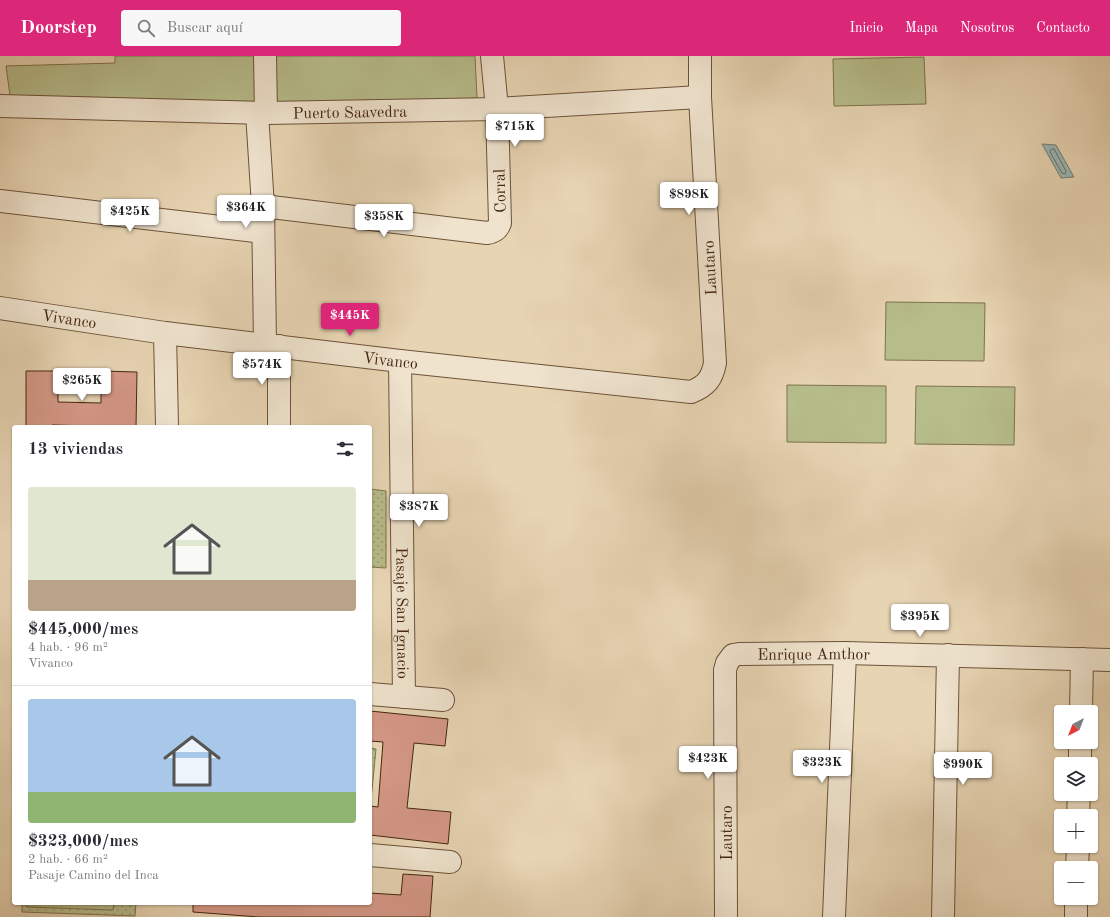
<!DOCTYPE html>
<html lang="es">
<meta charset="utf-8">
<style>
:root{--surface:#fff;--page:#f7f7f7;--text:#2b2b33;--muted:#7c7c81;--line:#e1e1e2;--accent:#db2777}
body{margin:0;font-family:"Old Standard TT",serif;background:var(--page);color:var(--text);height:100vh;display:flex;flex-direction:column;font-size:15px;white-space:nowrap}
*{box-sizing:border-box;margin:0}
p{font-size:13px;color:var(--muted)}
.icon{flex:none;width:22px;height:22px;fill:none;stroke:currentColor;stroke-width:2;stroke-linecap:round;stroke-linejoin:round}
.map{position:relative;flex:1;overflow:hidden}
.sheet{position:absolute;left:12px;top:369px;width:360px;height:480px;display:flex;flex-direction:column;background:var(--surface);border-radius:4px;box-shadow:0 1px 3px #0004}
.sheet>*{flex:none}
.needle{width:26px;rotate:222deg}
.controls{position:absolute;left:1054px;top:649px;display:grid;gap:8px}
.controls a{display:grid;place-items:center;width:44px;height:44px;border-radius:4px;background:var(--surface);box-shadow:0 1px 3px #0004;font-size:20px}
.price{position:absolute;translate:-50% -34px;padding:0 9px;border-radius:4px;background:#fff;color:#222;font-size:13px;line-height:26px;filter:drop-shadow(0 1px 2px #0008)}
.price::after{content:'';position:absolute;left:50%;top:24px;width:12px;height:9px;margin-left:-6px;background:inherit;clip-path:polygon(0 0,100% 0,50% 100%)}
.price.selected{background:var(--accent);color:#fff}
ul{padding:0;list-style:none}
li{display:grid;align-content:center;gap:8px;height:212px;padding:0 16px}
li+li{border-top:1px solid var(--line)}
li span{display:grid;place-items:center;height:124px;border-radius:4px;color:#555}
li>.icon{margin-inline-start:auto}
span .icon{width:72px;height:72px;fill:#fffc;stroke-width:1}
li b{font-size:17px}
h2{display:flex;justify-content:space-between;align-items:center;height:48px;padding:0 16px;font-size:17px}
header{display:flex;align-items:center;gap:24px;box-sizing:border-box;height:56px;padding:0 20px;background:var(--accent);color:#fff}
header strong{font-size:19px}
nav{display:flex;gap:22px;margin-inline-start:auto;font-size:14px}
.search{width:280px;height:36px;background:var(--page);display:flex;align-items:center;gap:10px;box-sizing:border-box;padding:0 14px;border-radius:4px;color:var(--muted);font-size:15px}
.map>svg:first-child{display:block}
.grass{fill:url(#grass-dots);stroke:#7e724d}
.park{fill:#b7bc8b;stroke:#7e724d}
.water{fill:#9ab6b6;stroke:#787d73}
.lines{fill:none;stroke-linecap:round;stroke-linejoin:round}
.shore{stroke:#706e62;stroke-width:1}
.building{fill:#d59887;stroke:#45270f}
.minor-casing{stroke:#6e5238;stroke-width:24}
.minor{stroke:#efe3ce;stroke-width:22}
.labels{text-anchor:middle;stroke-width:3.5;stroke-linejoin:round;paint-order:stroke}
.street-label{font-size:16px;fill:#45270f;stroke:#efe3ce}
</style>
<header>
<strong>Doorstep</strong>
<div class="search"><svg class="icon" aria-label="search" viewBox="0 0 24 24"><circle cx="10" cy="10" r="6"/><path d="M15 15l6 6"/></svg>Buscar aquí</div>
<nav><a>Inicio</a><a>Mapa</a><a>Nosotros</a><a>Contacto</a></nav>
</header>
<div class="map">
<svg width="1110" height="861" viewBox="0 0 1110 861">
<defs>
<pattern id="grass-dots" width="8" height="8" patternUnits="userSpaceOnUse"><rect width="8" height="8" fill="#b7bc8b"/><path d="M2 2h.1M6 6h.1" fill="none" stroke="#979970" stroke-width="1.8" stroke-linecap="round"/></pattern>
</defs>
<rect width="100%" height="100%" fill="#e7d4b3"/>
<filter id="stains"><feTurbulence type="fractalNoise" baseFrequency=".005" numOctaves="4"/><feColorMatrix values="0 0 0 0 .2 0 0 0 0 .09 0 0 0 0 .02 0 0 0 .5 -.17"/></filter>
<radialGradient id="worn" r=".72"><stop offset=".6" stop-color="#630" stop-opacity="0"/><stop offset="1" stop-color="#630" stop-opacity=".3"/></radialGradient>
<g class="grass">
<path d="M370,433L386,435V512L370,511Z"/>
<path d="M370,692L376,693L371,744H370Z"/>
<path d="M22,847H136L135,860L22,856Z"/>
</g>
<g class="park">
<path d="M115,0H263L262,51L11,47L6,10L115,7Z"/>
<path d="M272,0H475L477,42L271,52Z"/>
<path d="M924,1L926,48L834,50L833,3Z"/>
<path d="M886,246L985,247L984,305L885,304Z"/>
<path d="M787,329L886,330V387L787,386Z"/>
<path d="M916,330L1015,331L1014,389L915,388Z"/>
<path d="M27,847H114L113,854L27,851Z"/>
</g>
<path class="water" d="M1042,88L1056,89L1074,121L1061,122Z"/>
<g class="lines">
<path class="shore" d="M1052,93H1054L1066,115L1065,118L1062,117L1050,96Z"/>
</g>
<g class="building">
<path d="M26,315H58V346L101,347V315L137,316L136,371L52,369V371H26Z"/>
<path d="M370,655L448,663L445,690L414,687L407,752L451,756L448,788L370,779V750L378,751L383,686L370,685Z"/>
<path d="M403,818L433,820L430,861H259L193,856V847H370V837L401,839Z"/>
</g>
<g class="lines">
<defs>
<g id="minor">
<path d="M265,0L266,57"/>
<path id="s1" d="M0,50L266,57L497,53L700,41"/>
<path d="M257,57L263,150L265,287"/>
<path d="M0,145L263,176"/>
<path d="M263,150L487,177C494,176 498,173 500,167L497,53L492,0"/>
<path id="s2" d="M0,252L165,277L400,305L691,336C706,330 712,323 715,307L700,41V0"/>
<path d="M165,277L167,371"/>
<path d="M279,290V371"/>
<path id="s3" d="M400,305L404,641"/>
<path d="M370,638L443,644"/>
<path d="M1081,656L1082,603"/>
<path d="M1080,708V686"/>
<path d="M1078,760L1079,738"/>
<path d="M370,799L450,806"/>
<path d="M1077,812L1078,790"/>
<path id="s4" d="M726,861L725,614L727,607L733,599L739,598L845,597L1110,604"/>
<path d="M834,861L845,597"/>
<path d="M943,861L948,599"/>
<path d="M1076,861V842"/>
</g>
</defs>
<use href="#minor" class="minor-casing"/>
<use href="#minor" class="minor"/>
</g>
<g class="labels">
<g class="street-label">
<text dy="6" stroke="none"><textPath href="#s1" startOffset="350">Puerto Saavedra</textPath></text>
<text transform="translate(499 135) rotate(-92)" y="6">Corral</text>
<text transform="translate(709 212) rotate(-93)" y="6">Lautaro</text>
<text dy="6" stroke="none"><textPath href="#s2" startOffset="70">Vivanco</textPath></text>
<text dy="6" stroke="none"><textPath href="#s2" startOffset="394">Vivanco</textPath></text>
<text dy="6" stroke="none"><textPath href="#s3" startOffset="252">Pasaje San Ignacio</textPath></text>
<text dy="6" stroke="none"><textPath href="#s4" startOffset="345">Enrique Amthor</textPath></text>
<text transform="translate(726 777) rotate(-90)" y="6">Lautaro</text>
</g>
</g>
<rect width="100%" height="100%" filter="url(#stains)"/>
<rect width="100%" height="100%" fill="url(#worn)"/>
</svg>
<div class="controls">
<a><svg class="needle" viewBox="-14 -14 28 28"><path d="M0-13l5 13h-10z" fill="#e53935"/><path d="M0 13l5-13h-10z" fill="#7c7c81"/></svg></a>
<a><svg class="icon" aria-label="layers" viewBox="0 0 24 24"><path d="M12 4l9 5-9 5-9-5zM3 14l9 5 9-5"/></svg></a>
<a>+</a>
<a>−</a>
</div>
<b class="price" style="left:515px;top:92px">$715K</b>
<b class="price" style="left:689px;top:160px">$898K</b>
<b class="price" style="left:246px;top:173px">$364K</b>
<b class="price" style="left:130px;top:177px">$425K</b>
<b class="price" style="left:384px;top:182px">$358K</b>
<b class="price selected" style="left:350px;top:281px">$445K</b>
<b class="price" style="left:262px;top:330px">$574K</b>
<b class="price" style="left:82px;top:346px">$265K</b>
<b class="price" style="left:419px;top:472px">$387K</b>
<b class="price" style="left:920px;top:582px">$395K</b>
<b class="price" style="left:708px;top:724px">$423K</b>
<b class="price" style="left:822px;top:728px">$323K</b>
<b class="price" style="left:963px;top:730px">$990K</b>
<section class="sheet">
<h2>13 viviendas<svg class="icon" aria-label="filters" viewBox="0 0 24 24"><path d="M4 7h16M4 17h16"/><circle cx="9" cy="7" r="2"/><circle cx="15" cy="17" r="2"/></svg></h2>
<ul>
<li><span style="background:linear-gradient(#dfe7d0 75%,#b9a48a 0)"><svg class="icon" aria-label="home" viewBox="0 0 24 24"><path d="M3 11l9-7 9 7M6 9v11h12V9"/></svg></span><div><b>$445,000/mes</b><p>4 hab. · 96 m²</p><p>Vivanco</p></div></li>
<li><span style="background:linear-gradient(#a9c7e8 75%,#8fb573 0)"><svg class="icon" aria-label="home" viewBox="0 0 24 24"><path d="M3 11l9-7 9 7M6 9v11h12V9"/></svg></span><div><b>$323,000/mes</b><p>2 hab. · 66 m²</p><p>Pasaje Camino del Inca</p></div></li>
</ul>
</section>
</div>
